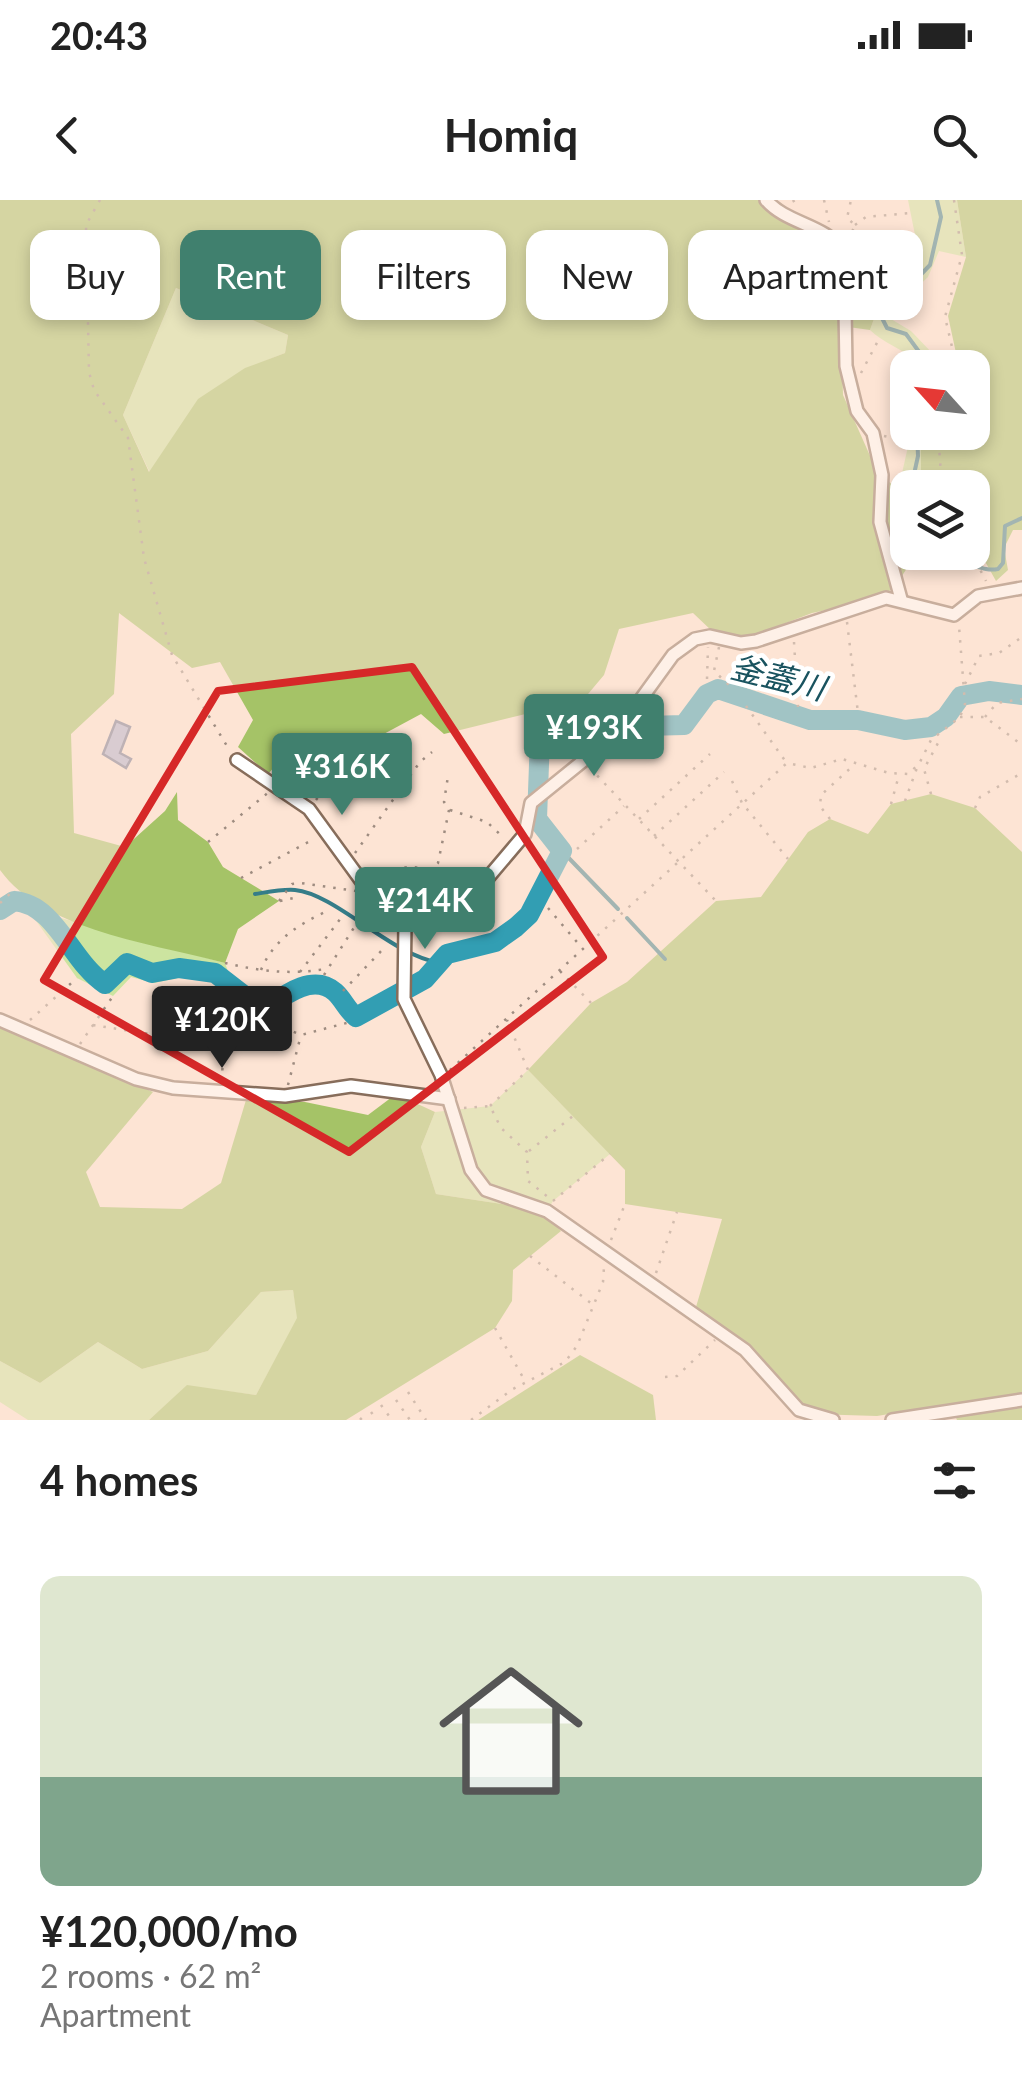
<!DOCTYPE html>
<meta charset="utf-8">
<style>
:root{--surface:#fff;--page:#f2f2f2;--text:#222;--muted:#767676;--line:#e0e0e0;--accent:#40806e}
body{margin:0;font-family:Lato,"Noto Sans JP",sans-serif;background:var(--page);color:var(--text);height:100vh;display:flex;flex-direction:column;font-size:38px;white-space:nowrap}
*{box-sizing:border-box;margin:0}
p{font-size:32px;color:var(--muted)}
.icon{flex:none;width:55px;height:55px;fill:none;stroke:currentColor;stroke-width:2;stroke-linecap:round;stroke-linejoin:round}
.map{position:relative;height:1220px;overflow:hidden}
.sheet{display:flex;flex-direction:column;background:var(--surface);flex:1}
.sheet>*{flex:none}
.top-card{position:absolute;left:30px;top:30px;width:962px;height:90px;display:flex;gap:20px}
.needle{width:65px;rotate:297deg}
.controls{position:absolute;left:890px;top:150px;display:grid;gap:20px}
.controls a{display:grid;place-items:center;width:100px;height:100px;border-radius:20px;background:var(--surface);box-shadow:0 5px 15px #0003;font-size:50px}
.price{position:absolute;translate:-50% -85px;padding:0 22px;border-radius:10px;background:var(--accent);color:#fff;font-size:32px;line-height:65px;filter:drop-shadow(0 2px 5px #0008)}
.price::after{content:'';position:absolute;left:50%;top:60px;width:30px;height:22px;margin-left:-15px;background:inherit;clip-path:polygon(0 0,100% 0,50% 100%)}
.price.current{background:#222;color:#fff}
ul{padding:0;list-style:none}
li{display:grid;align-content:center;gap:20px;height:530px;padding:0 40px}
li+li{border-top:2px solid var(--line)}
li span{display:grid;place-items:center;height:310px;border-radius:20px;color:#555}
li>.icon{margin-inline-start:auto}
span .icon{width:180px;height:180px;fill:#fffc;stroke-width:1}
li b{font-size:42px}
h2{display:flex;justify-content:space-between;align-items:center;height:120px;padding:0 40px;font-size:42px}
.pill{padding:0 35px;border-radius:20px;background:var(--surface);box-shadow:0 5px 15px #0003;font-size:35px;line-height:90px}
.pill.current{background:var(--accent);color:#fff}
.status{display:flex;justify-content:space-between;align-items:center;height:70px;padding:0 50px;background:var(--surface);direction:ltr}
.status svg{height:28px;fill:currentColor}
header{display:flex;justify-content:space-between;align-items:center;height:130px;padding:0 40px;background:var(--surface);font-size:45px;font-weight:700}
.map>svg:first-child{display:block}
.green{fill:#cce4a0}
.forest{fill:#a5c367;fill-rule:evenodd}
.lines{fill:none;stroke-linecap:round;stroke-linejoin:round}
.stream{stroke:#357d89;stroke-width:4}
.river{stroke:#329eb3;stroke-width:20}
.building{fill:#adb0ce;stroke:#727591;stroke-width:2.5}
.minor-casing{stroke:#876d5b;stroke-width:16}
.path{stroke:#9e8c80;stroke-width:2.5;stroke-dasharray:2.5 8;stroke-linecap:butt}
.minor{stroke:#fff;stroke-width:11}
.marked{fill:none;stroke:#d62828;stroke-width:8;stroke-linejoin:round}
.labels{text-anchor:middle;stroke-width:9;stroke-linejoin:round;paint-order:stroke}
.water-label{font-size:32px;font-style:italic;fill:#19535f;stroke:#fff}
</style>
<div class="status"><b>20:43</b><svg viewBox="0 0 49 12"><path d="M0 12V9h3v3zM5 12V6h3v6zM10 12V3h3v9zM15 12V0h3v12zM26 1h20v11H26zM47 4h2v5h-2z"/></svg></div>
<header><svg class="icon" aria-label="back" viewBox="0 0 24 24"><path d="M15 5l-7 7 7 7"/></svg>Homiq<svg class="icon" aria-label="search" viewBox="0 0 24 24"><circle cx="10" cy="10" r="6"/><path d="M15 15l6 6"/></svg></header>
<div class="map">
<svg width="1022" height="1220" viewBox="0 0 1022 1220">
<rect width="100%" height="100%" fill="#fde4d4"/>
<g class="green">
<path d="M908,0H957L966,57L939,51L928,77L891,112V119L911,131L935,156L933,167H916L917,162C902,148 883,143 870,130L880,102L907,71L916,40Z"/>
<path d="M176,88L288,135L285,153C205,183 195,204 150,273L123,215Z"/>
<path d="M907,203L908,232L921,233V287L908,288L906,328L898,291L909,242L902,226Z"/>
<path d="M14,690L61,718L225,763L229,774L225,788L196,774L154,783L131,777L113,796L77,778Z"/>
<path d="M528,870L610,954L553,1001L547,1011L436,994L421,947L435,912L490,906Z"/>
<path d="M293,1090L298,1118L256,1195L187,1186L149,1220H28L0,1202V1161L40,1183L98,1142L142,1169L208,1151L261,1092Z"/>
</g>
<g class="forest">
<path d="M0,0H759L786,23L827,37L880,102L870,130L841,126L843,195L875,267L898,291L908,352L913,359L894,388L874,400L812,413L750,437L713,432L693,413L619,429L604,475L583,500L444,534L421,514L354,550L293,546L268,574L238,547L253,520L220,462L192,468L119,413L114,494L71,534L74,633L125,647L165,611L177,592L178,620L208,642L223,667L279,701L238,729L225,763C155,744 44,731 0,670ZM176,88L288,135L285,153L245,168L198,199L149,272L123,215Z"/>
<path d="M957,0H1022V330H1013L1004,348L1008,370L996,381L973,340L972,288L921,287V233L972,232V168L959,167L948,116L966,57Z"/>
<path d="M931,594L975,608L1022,652V1220H957L950,1204L877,1216L812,1214L750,1149L696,1107L722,1019L625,1004V970L528,870L591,803L627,782L716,701L761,697L808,632L830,619L868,634L891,604Z"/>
<path d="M0,825L153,892L86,972L100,1007L182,1009L221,983L246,900L305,902L368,915L396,894L435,912L421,947L436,994L541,1010L561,1031L513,1070L512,1101L495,1128L346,1220H149L187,1185L256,1195L297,1118L293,1090L261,1092L208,1151L142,1169L98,1142L40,1183L0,1161Z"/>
<path d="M580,1155L653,1195L656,1220H478Z"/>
</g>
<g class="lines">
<g class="stream">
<path d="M931,168L906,134L887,128L881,116L930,65L941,17L937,0"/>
<path d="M911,288L918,256L917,232"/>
<path d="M908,293C899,306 890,359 913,363C927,366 945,360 960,362C974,363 983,372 998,369L1003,363L1005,326L1022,318"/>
<path d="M562,651L618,709"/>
<path d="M255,694C268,692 282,689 295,690C336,694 392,756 440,763"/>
<path d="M627,718L665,759"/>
</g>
<path class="river" d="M0,710L14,701C56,704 71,762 105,784L127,763L152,773L179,768L215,773L263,810C282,797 312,772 335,792C343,799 347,810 356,817L425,779L447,754L495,742L516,727L529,715L562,651L537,619L540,537L556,509L579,510L607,527L684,525L707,494L718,489L810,520H858L905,530L931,527L946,517L961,496L989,491L1022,495"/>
</g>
<path class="building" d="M116,521L130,527L120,553L131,559L126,568L103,554Z"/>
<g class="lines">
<defs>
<g id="minor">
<path d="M766,0C788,25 824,23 844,52L846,166L857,211L873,233L882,275L880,322L901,399"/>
<path d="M237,560L309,609L368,690L405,722"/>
<path d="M405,722L486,680L525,634L531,603L615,535L673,455L695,439L710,436L741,443L756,441L886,398L954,415L978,396L1022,388"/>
<path d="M405,722L404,799L441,875L471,970L486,990L547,1011L745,1150L799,1210L833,1220"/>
<path d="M0,820L136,879L173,888L285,896L351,886L449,899"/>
<path d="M892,1220L1022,1200"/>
</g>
</defs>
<use href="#minor" class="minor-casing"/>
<g class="path">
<path d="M100,0L86,25L89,172L94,190L128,238L144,358L172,455L230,551"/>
<path d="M793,0L798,9"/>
<path d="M824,0L829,22"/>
<path d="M954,0L962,55L945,117L957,168"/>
<path d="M855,25L866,17L910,13"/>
<path d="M848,41L855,25L847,18L851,0"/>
<path d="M867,59L875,76L907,71"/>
<path d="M853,64L866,58L870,46L916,40"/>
<path d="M861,173L879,139"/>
<path d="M938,232L942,288"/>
<path d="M884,236L909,242"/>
<path d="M971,352L986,381"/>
<path d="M847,422L858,513"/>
<path d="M794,442L798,507"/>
<path d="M719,447L714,471L729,485"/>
<path d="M707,479L708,447"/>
<path d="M965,484L979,456L999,453L1022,437"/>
<path d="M746,506L786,562"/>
<path d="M960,517H985L1022,545"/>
<path d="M985,517L997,503L1022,499"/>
<path d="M590,568L716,701"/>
<path d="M732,581L742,603L788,659"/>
<path d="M931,594L924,569L938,543"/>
<path d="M316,600L354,550"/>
<path d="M905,601L918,565"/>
<path d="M891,604L899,575"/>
<path d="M975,608L980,597L1022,573"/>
<path d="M450,610L487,622L504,638"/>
<path d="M639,619L710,554"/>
<path d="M830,619L820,606L821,595L855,564"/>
<path d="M654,636L724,572"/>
<path d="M208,642L269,592"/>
<path d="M577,649L624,606"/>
<path d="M355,653L420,562L432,552"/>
<path d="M241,678L314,639"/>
<path d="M377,683C398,668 407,662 432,672"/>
<path d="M279,701L292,684L301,683L356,691"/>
<path d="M280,701L298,697"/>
<path d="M0,703L14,690"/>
<path d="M404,704L438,663L449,610L444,602L448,576"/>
<path d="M548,708L582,748"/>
<path d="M377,727L386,723"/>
<path d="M225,763C259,771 290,775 325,769"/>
<path d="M261,770C274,739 298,725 327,711"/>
<path d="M560,771L591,803"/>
<path d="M300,772L341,718"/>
<path d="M324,775L355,726"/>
<path d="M343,791L385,747"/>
<path d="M265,819L301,835L354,821"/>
<path d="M30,820L77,778"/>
<path d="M93,825L223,846"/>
<path d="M80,844L113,796"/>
<path d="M450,870L787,563L811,568L842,559L889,573L908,574L919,564L931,540L960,517L965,504L959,426"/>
<path d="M222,881L225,788"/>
<path d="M288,885L301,835"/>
<path d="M490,906L528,870L507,820"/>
<path d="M464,908L490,906L501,928L527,952L528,981L553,1001"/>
<path d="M529,951L573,916"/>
<path d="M553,1001L610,954"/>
<path d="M611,1040L625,1004"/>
<path d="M530,1056L592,1104"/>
<path d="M656,1073L677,1012"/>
<path d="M495,1128L525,1181"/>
<path d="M665,1177L677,1176L715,1140"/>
<path d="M408,1192L426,1220"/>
<path d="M396,1200L410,1220"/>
<path d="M381,1205L392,1220"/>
<path d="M371,1212L377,1220"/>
<path d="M360,1218L362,1220"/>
<path d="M471,1220L513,1189L565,1162L577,1146L603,1082L604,1067"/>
</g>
<use href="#minor" class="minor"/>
</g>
<path d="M0 0H1022V1220H0ZM412,467L603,757L349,952L44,780L218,491Z" fill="#fde4d4" fill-opacity=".55" fill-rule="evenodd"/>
<path class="marked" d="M412,467L603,757L349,952L44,780L218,491Z"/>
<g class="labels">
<g class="water-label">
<text transform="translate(778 478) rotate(14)" y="11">釜蓋川</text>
</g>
</g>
</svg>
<div class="controls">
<a><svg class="needle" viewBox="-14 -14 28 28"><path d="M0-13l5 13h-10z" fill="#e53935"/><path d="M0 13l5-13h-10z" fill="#767676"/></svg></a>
<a><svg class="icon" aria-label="layers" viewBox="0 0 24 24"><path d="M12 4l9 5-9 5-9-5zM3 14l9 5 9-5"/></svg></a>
</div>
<b class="price" style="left:594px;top:579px">¥193K</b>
<b class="price" style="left:342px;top:618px">¥316K</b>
<b class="price" style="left:425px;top:752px">¥214K</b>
<b class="price current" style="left:222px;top:871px">¥120K</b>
<div class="top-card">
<a class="pill">Buy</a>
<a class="pill current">Rent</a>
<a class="pill">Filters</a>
<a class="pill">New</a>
<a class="pill">Apartment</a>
</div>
</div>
<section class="sheet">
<h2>4 homes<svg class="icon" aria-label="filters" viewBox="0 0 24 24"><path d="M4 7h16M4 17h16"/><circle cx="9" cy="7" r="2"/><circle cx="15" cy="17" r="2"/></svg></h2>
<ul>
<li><span style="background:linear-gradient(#dfe7d0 65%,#7fa58c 0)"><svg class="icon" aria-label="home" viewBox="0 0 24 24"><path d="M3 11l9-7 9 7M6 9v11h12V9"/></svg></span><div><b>¥120,000/mo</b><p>2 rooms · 62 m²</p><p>Apartment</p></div></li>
</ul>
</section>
